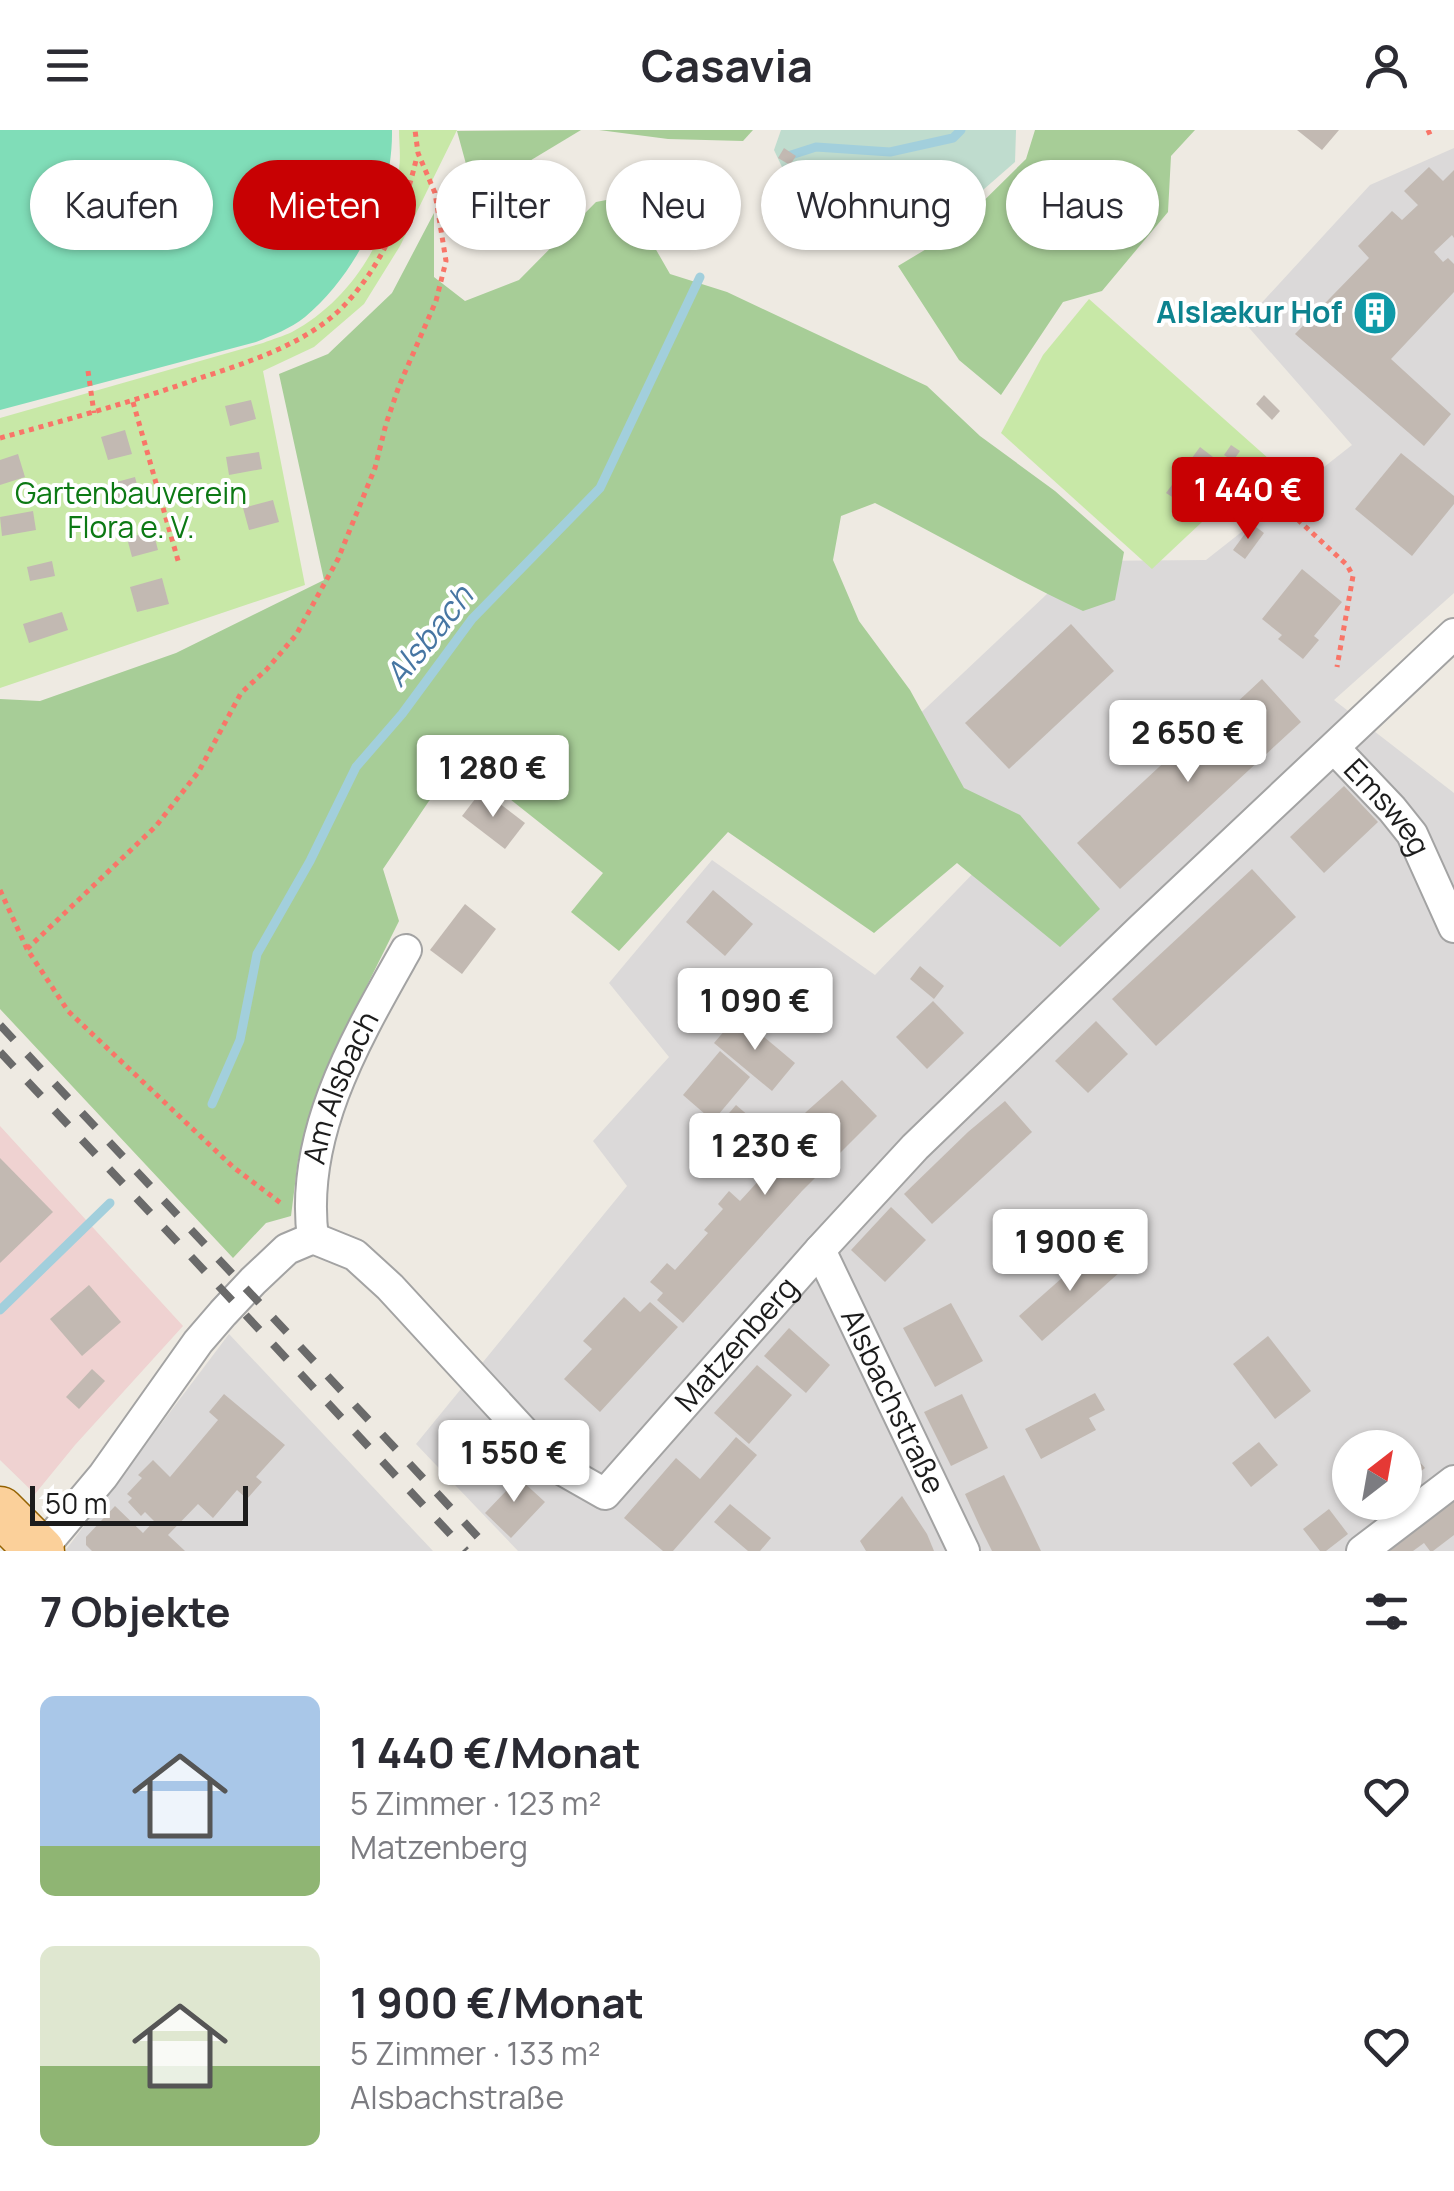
<!DOCTYPE html>
<html lang="de">
<meta charset="utf-8">
<style>
:root{--surface:#fff;--page:#f7f7f7;--text:#2b2b33;--muted:#7c7c81;--accent:#c80103}
body{margin:0;font-family:Manrope,sans-serif;background:var(--page);color:var(--text);height:100vh;display:flex;flex-direction:column;font-size:38px;white-space:nowrap}
*{box-sizing:border-box;margin:0}
p{font-size:32px;color:var(--muted)}
.icon{flex:none;width:55px;height:55px;fill:none;stroke:currentColor;stroke-width:2;stroke-linecap:round;stroke-linejoin:round}
.map{position:relative;height:1421px;overflow:hidden}
.panel{display:flex;flex-direction:column;background:var(--surface);flex:1}
.panel>*{flex:none}
.banner{position:absolute;left:30px;top:30px;width:1395px;height:90px;display:flex;gap:20px}
.needle{width:65px;rotate:31deg}
.buttons{position:absolute;left:1332px;top:1300px;display:grid;gap:20px}
.buttons a{display:grid;place-items:center;width:90px;height:90px;border-radius:50%;background:var(--surface);box-shadow:0 2px 8px #0004;font-size:50px}
.scale{position:absolute;left:30px;bottom:25px;width:218px;box-sizing:border-box;padding-left:10px;border:5px solid #1c1c1c;border-top:0;font-size:28px;line-height:35px;white-space:nowrap;color:#1c1c1c;-webkit-text-stroke:8px #fff;paint-order:stroke}
.price{position:absolute;translate:-50% -85px;padding:0 22px;border-radius:10px;background:#fff;color:#222;font-size:32px;line-height:65px;filter:drop-shadow(0 2px 5px #0008)}
.price::after{content:'';position:absolute;left:50%;top:60px;width:30px;height:22px;margin-left:-15px;background:inherit;clip-path:polygon(0 0,100% 0,50% 100%)}
.price.current{background:var(--accent);color:#fff}
ul{padding:0;list-style:none}
li{display:flex;align-items:center;gap:30px;height:250px;padding:0 40px}
li span{display:grid;place-items:center;flex:none;width:280px;height:200px;border-radius:15px;color:#555}
li>.icon{margin-inline-start:auto}
span .icon{width:120px;height:120px;fill:#fffc;stroke-width:1}
li b{font-size:42px}
h2{display:flex;justify-content:space-between;align-items:center;height:120px;padding:0 40px;font-size:42px}
.pill{padding:0 35px;border-radius:45px;background:var(--surface);box-shadow:0 2px 8px #0004;font-size:35px;line-height:90px}
.pill.current{background:var(--accent);color:#fff}
header{display:flex;justify-content:space-between;align-items:center;height:130px;padding:0 40px;background:var(--surface);font-size:45px;font-weight:700}
.map>svg:first-child{display:block}
.residential{fill:#dbd9d9;fill-rule:evenodd}
.commercial{fill:#efd2d1}
.grass{fill:#c8e8a7}
.forest{fill:#a7cd97}
.wetland{fill:#bfdcce}
.pitch{fill:#80ddb8}
.lines{fill:none;stroke-linecap:round;stroke-linejoin:round}
.stream{stroke:#a2cfdc;stroke-width:9}
.building{fill:#c2b9b2}
.street-casing{stroke:#a3a3a3;stroke-width:34}
.primary-casing{stroke:#946201;stroke-width:51}
.path{stroke:#f97568;stroke-width:5;stroke-dasharray:5 5;stroke-linecap:butt}
.street{stroke:#fff;stroke-width:30}
.primary{stroke:#fbd09a;stroke-width:48}
.rail{stroke:#6a6a6a;stroke-width:8;stroke-dasharray:20 20;stroke-linecap:butt}
.labels{text-anchor:middle;stroke-width:8;stroke-linejoin:round;paint-order:stroke}
.culture-label{font-size:30px;font-weight:bold;fill:#0d838f;stroke:#fff;text-anchor:end}
.park-label{font-size:30px;fill:#0c7914;stroke:#fff}
.street-label{font-size:30px;fill:#1c1c1c;stroke:#fff}
.water-label{font-size:32px;font-style:italic;fill:#4776a3;stroke:#fff}
</style>
<header><svg class="icon" aria-label="menu" viewBox="0 0 24 24"><path d="M4 6h16M4 12h16M4 18h16"/></svg>Casavia<svg class="icon" aria-label="person" viewBox="0 0 24 24"><circle cx="12" cy="8" r="4"/><path d="M4 21q1-7 8-7t8 7"/></svg></header>
<div class="map">
<svg width="1454" height="1421" viewBox="0 0 1454 1421">
<rect width="100%" height="100%" fill="#eeeae2"/>
<g class="residential">
<path d="M1454,18V463L1334,570L1454,663V1421H518L416,1314L627,1056L593,1011L669,927L609,853L712,730L875,845L984,732L910,593L1082,431L1206,430L1352,315L1244,192L1370,55ZM1350,1318H1405V1372H1350Z"/>
<path d="M229,1204L433,1421H65Z"/>
</g>
<path class="commercial" d="M0,996L183,1196L75,1315L35,1364L0,1330Z"/>
<g class="grass">
<path d="M399,0H457L400,116L364,174L314,217L263,241L305,455L0,558V288L263,213C273,209 284,206 292,202C352,170 391,104 399,39C401,26 399,13 399,0Z"/>
<path d="M1089,169L1269,329L1152,439L1001,303L1043,225Z"/>
</g>
<g class="forest">
<path d="M581,0L498,50L466,34L457,1Z"/>
<path d="M599,0H753L743,11L668,9Z"/>
<path d="M1035,0H1195L1171,26L1168,82L1102,161L1063,172L1001,265L959,230L898,136L948,106L1026,29Z"/>
<path d="M632,65L647,104L670,144L727,162L927,256L980,306L1055,361L1124,422L1115,470L1083,481C1012,448 945,408 875,373L841,386L833,430L859,491L910,560L964,658L1020,685L1100,779L1060,817L957,733L874,803L728,702L619,821L571,782L603,743L471,638L458,641L429,671L383,739L399,791L331,928L298,1030L291,1086L266,1093L233,1128L0,879V569L40,571L176,523L324,450L279,244L328,224L392,163L434,83V147L465,171L519,150L596,72Z"/>
</g>
<path class="wetland" d="M781,0H1016L1015,32L944,94L903,119L869,110L826,81L789,52L774,20Z"/>
<path class="pitch" d="M0,0H392C393,69 358,142 305,187C290,199 273,205 256,212L0,280Z"/>
<g class="lines">
<g class="stream">
<path d="M788,26L816,17L890,22L953,8L961,0"/>
<path d="M212,974L240,910L257,824L310,731L356,637L402,584L472,489L600,358L700,147"/>
<path d="M0,1180L110,1073"/>
</g>
</g>
<g class="building">
<path d="M1297,0H1339L1322,20Z"/>
<path d="M784,18L796,26L790,35L778,28Z"/>
<path d="M1429,37L1443,51L1454,40V108L1452,105L1434,122L1443,132L1448,128L1454,134V162L1391,229L1451,284L1424,316L1295,204L1369,128L1358,116L1392,81L1402,90L1418,75L1404,61Z"/>
<path d="M1264,265L1280,281L1272,290L1256,274Z"/>
<path d="M251,270L256,289L230,296L225,276Z"/>
<path d="M125,300L132,324L108,330L101,307Z"/>
<path d="M1231,315L1240,321L1233,331L1224,325Z"/>
<path d="M1200,317L1213,327L1180,372L1166,363Z"/>
<path d="M259,322L262,339L229,345L226,327Z"/>
<path d="M1401,323L1454,366V374L1412,426L1355,379Z"/>
<path d="M18,324L25,347L0,355V330Z"/>
<path d="M135,347L141,370L118,375L113,353Z"/>
<path d="M273,370L279,392L249,400L243,378Z"/>
<path d="M33,381L36,400L2,406L0,387Z"/>
<path d="M1252,394L1264,403L1245,429L1233,420Z"/>
<path d="M153,401L158,420L132,427L127,408Z"/>
<path d="M52,431L55,446L30,451L27,437Z"/>
<path d="M1302,439L1342,472L1314,506L1319,510L1303,529L1278,509L1282,505L1262,489Z"/>
<path d="M162,448L169,474L137,482L130,457Z"/>
<path d="M62,482L68,500L29,513L23,494Z"/>
<path d="M1071,494L1114,541L1009,639L965,593Z"/>
<path d="M1262,549L1301,592L1120,759L1077,713L1172,625L1176,629Z"/>
<path d="M1344,656L1378,692L1324,743L1290,707Z"/>
<path d="M482,660L525,693L505,719L462,686Z"/>
<path d="M1252,739L1296,787L1156,916L1112,869Z"/>
<path d="M713,760L753,794L725,826L686,792Z"/>
<path d="M465,774L496,799L462,844L430,820Z"/>
<path d="M920,836L944,856L934,869L910,849Z"/>
<path d="M933,871L964,903L927,939L896,907Z"/>
<path d="M738,885L795,933L772,961L714,913Z"/>
<path d="M1096,891L1128,924L1088,963L1055,931Z"/>
<path d="M720,921L750,947L713,991L683,965Z"/>
<path d="M842,950L877,986L802,1061L683,1193L657,1170L663,1163L650,1152L667,1133L675,1140L708,1103L704,1100L723,1079L718,1074L729,1061L740,1071L773,1035L765,1026L806,982Z"/>
<path d="M1005,971L1032,1002L932,1094L904,1064L968,1002Z"/>
<path d="M736,975L772,1006L740,1043L704,1012Z"/>
<path d="M0,1028L53,1082L0,1133Z"/>
<path d="M891,1077L926,1110L885,1152L851,1120Z"/>
<path d="M1097,1117L1120,1142L1042,1211L1019,1186Z"/>
<path d="M89,1155L121,1192L82,1226L50,1189Z"/>
<path d="M624,1167L640,1182L650,1172L678,1197L600,1282L564,1249L592,1219L583,1211Z"/>
<path d="M951,1173L983,1231L935,1257L903,1198Z"/>
<path d="M789,1198L830,1235L806,1263L764,1226Z"/>
<path d="M1268,1206L1311,1261L1275,1289L1233,1234Z"/>
<path d="M757,1235L792,1265L749,1314L714,1283Z"/>
<path d="M92,1239L105,1251L79,1279L66,1267Z"/>
<path d="M1095,1263L1105,1280L1089,1288L1096,1300L1041,1329L1025,1299Z"/>
<path d="M224,1264L285,1315L256,1347L262,1352L247,1369L237,1360L213,1388L198,1374L168,1405L185,1421H92L86,1415V1407L115,1376L143,1403L154,1391L145,1382L141,1386L128,1372L132,1368L127,1364L142,1348L138,1345L153,1330L170,1347L218,1290L209,1282Z"/>
<path d="M962,1264L988,1318L951,1336L924,1282Z"/>
<path d="M736,1307L757,1325L673,1421H663L624,1388L676,1328L700,1349Z"/>
<path d="M1259,1312L1278,1335L1251,1357L1232,1333Z"/>
<path d="M1407,1317L1425,1338L1405,1354V1318Z"/>
<path d="M509,1339L545,1372L511,1408L485,1383L507,1360L498,1351Z"/>
<path d="M1004,1345L1021,1379L1041,1421H992L981,1399L965,1364Z"/>
<path d="M902,1366L927,1404L934,1421H866L860,1411Z"/>
<path d="M1454,1367V1405L1433,1421H1430L1424,1413L1413,1421H1391L1385,1414Z"/>
<path d="M1353,1372H1382L1364,1386Z"/>
<path d="M730,1374L771,1408L760,1421H748L714,1392Z"/>
<path d="M1329,1379L1348,1404L1326,1421H1320L1303,1399Z"/>
</g>
<g class="lines">
<defs>
<g id="street">
<path id="s1" d="M1334,618L1392,679L1412,704L1454,797"/>
<path id="s2" d="M313,1108C299,1004 357,907 406,820"/>
<path id="s3" d="M820,1120L964,1421"/>
<path id="s4" d="M40,1421L103,1346L198,1212L223,1183L253,1151L287,1119L313,1108L355,1125L390,1157L554,1335L605,1364L820,1120L915,1017L1141,799L1454,504"/>
<path d="M1362,1421L1454,1351"/>
</g>
<path id="primary" d="M0,1381L40,1421"/>
</defs>
<use href="#street" class="street-casing"/>
<use href="#primary" class="primary-casing"/>
<g class="path">
<path d="M1428,0L1431,7"/>
<path d="M88,241L94,283"/>
<path d="M133,272L179,434"/>
<path d="M0,308C66,290 132,272 197,249C249,232 314,212 350,169C386,128 405,78 417,26"/>
<path d="M1212,337L1263,332L1279,346L1296,388L1347,435L1353,446L1337,537"/>
<path d="M0,760L27,819L68,881L233,1037L282,1074"/>
<path d="M27,819L156,696L199,641L241,563L267,539L296,505L338,429L375,338L386,294L399,256L436,171L446,131L435,63L418,23L415,0"/>
</g>
<use href="#street" class="street"/>
<use href="#primary" class="primary"/>
<g class="rail">
<path d="M0,895L491,1421"/>
<path d="M0,922L466,1421"/>
</g>
</g>
<defs>
<symbol id="building-disc" viewBox="-11 -11 22 22"><circle r="9.5" fill="#0f9aa8" stroke="#fff"/><path d="M-4-6H4V6H1V3H-1V6H-4ZM-2.5-4.3h1.7v1.8h-1.7ZM.8-4.3h1.7v1.8H.8ZM-2.5-1h1.7V.8h-1.7ZM.8-1h1.7V.8H.8Z" fill="#fff"/></symbol>
</defs>
<g fill-rule="evenodd">
<use href="#building-disc" x="1350" y="158" width="50" height="50"/>
</g>
<g class="labels">
<g class="culture-label">
<text x="1342" y="193">Alslækur Hof</text>
</g>
<g class="park-label">
<text x="131" y="374">Gartenbauverein<tspan x="131" dy="34">Flora e. V.</tspan></text>
</g>
<g class="street-label">
<text dy="10" stroke="none"><textPath href="#s1" startOffset="80">Emsweg</textPath></text>
<text dy="10" stroke="none"><textPath href="#s2" startOffset="155">Am Alsbach</textPath></text>
<text dy="10" stroke="none"><textPath href="#s4" startOffset="1012">Matzenberg</textPath></text>
<text dy="10" stroke="none"><textPath href="#s3" startOffset="168">Alsbachstraße</textPath></text>
</g>
<g class="water-label">
<text transform="translate(429 506) rotate(-51)" y="11">Alsbach</text>
</g>
</g>
</svg>
<div class="buttons">
<a><svg class="needle" viewBox="-14 -14 28 28"><path d="M0-13l5 13h-10z" fill="#e53935"/><path d="M0 13l5-13h-10z" fill="#7c7c81"/></svg></a>
</div>
<div class="scale">50 m</div>
<b class="price current" style="left:1248px;top:412px">1 440 €</b>
<b class="price" style="left:1188px;top:655px">2 650 €</b>
<b class="price" style="left:493px;top:690px">1 280 €</b>
<b class="price" style="left:755px;top:923px">1 090 €</b>
<b class="price" style="left:765px;top:1068px">1 230 €</b>
<b class="price" style="left:1070px;top:1164px">1 900 €</b>
<b class="price" style="left:514px;top:1375px">1 550 €</b>
<div class="banner">
<a class="pill">Kaufen</a>
<a class="pill current">Mieten</a>
<a class="pill">Filter</a>
<a class="pill">Neu</a>
<a class="pill">Wohnung</a>
<a class="pill">Haus</a>
</div>
</div>
<section class="panel">
<h2>7 Objekte<svg class="icon" aria-label="filters" viewBox="0 0 24 24"><path d="M4 7h16M4 17h16"/><circle cx="9" cy="7" r="2"/><circle cx="15" cy="17" r="2"/></svg></h2>
<ul>
<li><span style="background:linear-gradient(#a9c7e8 75%,#8fb573 0)"><svg class="icon" aria-label="home" viewBox="0 0 24 24"><path d="M3 11l9-7 9 7M6 9v11h12V9"/></svg></span><div><b>1 440 €/Monat</b><p>5 Zimmer · 123 m²</p><p>Matzenberg</p></div><svg class="icon" aria-label="heart" viewBox="0 0 24 24"><path d="M12 20l-8-8c-3-5 5-10 8-4 3-6 11-1 8 4z"/></svg></li>
<li><span style="background:linear-gradient(#dfe7d0 60%,#8fb573 0)"><svg class="icon" aria-label="home" viewBox="0 0 24 24"><path d="M3 11l9-7 9 7M6 9v11h12V9"/></svg></span><div><b>1 900 €/Monat</b><p>5 Zimmer · 133 m²</p><p>Alsbachstraße</p></div><svg class="icon" aria-label="heart" viewBox="0 0 24 24"><path d="M12 20l-8-8c-3-5 5-10 8-4 3-6 11-1 8 4z"/></svg></li>
</ul>
</section>
